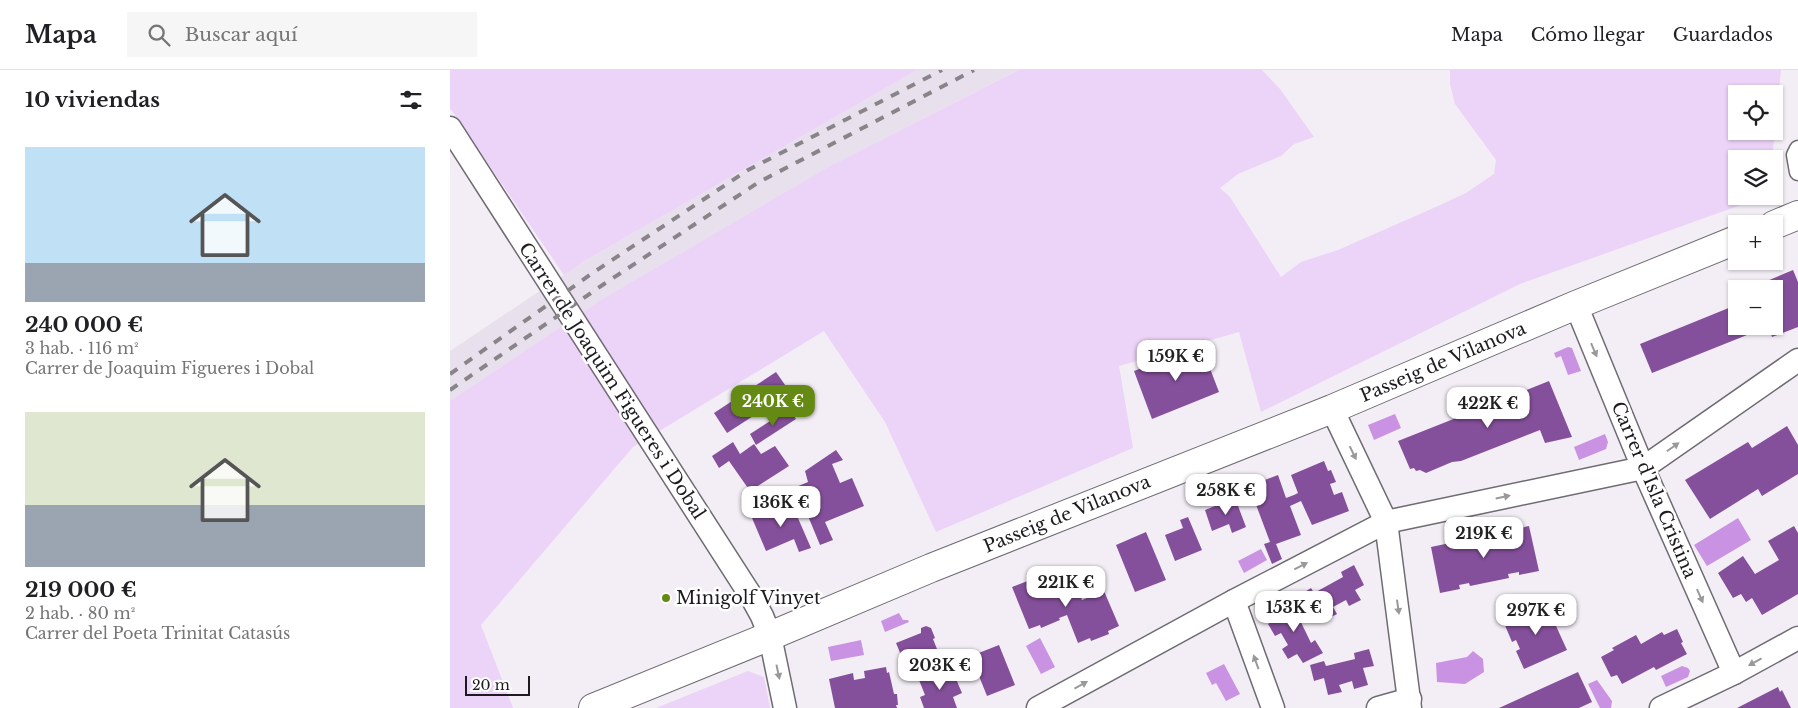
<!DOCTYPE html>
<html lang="es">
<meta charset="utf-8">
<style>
:root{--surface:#fff;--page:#f6f6f6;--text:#202124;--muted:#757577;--line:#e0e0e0;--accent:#658a13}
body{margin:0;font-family:"Libre Baskerville",serif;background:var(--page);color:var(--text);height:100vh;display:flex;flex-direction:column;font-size:19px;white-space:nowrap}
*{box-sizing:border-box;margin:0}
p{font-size:16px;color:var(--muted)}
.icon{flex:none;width:28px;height:28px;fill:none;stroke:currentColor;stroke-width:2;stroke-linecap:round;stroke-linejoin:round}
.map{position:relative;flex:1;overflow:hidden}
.details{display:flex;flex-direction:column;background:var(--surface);width:450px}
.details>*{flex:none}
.fabs{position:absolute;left:1278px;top:15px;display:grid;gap:10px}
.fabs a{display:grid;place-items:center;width:55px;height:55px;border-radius:0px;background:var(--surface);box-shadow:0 1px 4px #0004;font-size:25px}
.scale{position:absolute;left:15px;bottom:12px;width:65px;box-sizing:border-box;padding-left:5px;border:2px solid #1d1b1e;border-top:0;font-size:14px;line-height:18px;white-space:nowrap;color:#1d1b1e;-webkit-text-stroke:4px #fff;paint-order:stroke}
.price{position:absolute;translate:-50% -42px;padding:0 11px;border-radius:10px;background:#fff;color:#222;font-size:16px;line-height:32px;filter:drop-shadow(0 1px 2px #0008)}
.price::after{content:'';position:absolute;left:50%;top:30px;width:15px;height:11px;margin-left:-8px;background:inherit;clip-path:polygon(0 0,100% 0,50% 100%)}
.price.on{background:var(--accent);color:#fff}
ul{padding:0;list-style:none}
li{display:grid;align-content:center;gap:10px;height:265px;padding:0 25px}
li span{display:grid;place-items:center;height:155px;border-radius:0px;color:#555}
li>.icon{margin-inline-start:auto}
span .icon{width:90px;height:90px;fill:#fffc;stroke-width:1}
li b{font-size:21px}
h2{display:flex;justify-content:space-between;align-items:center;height:60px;padding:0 25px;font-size:21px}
header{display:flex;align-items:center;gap:30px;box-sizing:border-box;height:70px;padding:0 25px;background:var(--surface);border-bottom:1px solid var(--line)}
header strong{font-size:24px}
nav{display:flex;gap:28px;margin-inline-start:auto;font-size:18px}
.search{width:350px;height:45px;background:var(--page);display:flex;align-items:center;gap:12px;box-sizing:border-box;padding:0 18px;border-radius:0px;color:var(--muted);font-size:19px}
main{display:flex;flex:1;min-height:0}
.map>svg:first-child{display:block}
.built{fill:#e9e0ee}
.green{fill:#ecd3f8;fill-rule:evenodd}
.water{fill:#ca92e2}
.building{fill:#85509b}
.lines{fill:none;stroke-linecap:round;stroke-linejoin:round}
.pedestrian-casing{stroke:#6f6b72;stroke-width:19}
.minor-casing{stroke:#6f6b72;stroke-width:25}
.tertiary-casing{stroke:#6f6b72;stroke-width:30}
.pedestrian{stroke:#fff;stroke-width:16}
.minor{stroke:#fff;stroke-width:22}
.tertiary{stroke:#fff;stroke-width:28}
.rail{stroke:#888489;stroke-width:4;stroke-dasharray:9 9;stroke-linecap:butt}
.oneway{fill:#99989a}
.poi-dot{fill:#658a13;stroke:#fff;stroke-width:2}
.labels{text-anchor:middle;stroke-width:5;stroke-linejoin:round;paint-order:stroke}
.street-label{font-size:18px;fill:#1d1b1e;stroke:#fff}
.poi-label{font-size:18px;fill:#1d1b1e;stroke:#fff;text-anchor:start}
</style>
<header>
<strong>Mapa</strong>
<div class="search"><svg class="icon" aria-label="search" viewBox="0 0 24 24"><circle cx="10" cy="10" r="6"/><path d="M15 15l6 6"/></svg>Buscar aquí</div>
<nav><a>Mapa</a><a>Cómo llegar</a><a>Guardados</a></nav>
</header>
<main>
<section class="details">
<h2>10 viviendas<svg class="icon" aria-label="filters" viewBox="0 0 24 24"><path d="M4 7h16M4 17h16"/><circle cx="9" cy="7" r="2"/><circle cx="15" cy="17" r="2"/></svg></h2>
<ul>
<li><span style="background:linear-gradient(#bfe0f5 75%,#9aa5b1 0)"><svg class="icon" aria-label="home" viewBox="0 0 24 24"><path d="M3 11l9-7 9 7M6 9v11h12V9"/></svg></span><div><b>240 000 €</b><p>3 hab. · 116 m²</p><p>Carrer de Joaquim Figueres i Dobal</p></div></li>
<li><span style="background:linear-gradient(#dfe7d0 60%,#9aa5b1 0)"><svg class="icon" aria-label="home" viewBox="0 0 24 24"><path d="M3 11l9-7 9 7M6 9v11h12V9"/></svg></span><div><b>219 000 €</b><p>2 hab. · 80 m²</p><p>Carrer del Poeta Trinitat Catasús</p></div></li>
</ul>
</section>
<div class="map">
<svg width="1348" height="638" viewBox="0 0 1348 638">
<rect width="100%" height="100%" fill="#f3eef5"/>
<path class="built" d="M467,0H569L384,94L0,331V281L136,190Z"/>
<g class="green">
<path d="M0,0H467L136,190L114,205L0,38Z"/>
<path d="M569,0H812L830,19L864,67L844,74L831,86L788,104L770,118L780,127L831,207L851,192L888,180L988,136L1016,123L1044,104L1046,90L1005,34L1000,14V0H1331L1322,89H1286V126H1316L1070,214L811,342L789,262L669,296L683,378L486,462L435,352L374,261L183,377L31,555L63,638H0V331L153,229L384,94ZM1286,24H1324V61H1286Z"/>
<path d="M298,601L314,607L320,638H206Z"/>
</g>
<g class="water">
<path d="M1118,277L1122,278L1131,301L1118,305L1111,286L1106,288L1104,283Z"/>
<path d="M945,344L951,358L924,370L918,355Z"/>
<path d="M1155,364L1158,372L1156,379L1129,390L1124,377Z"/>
<path d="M1288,448L1301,470L1257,496L1244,475Z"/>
<path d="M811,479L817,490L794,503L788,491Z"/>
<path d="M449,543L453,550H458L459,552L435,562L431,551Z"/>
<path d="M590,568L605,597L591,604L576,576Z"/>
<path d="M411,570L414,585L381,591L378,577Z"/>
<path d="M1023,581L1033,589L1034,602L1015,614L987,612L986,593L1017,587Z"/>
<path d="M774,594L790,624L776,631L766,613L762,615L756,603Z"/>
<path d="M1232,596L1238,598L1240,601L1238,607L1216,617L1211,606Z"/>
<path d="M1147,610L1162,631L1161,638H1150L1138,614Z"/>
</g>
<g class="building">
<path d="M1343,200L1348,212V257L1322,267L1318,256H1324V219H1298Z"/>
<path d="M1286,235V256H1299L1302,263L1202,303L1190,274Z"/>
<path d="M751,275L769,322L702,349L684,301Z"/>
<path d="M326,302L340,322L277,363L264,343Z"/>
<path d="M1099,311L1122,367L1095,373L1090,360L1011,391L1002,392L976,403L970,400L966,401L964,398L960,399L948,371Z"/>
<path d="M339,339L346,349L306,375L300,364Z"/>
<path d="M1337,356L1348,375V404L1312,426L1308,419L1260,449L1235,410L1298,372L1302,378Z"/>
<path d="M283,372L290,384L304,374L311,384L325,376L339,396L300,421L279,391L269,398L262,386Z"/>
<path d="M386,380L393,390L382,394L390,413L402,408L414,436L375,452L383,470L370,475L346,417L358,412L355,401Z"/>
<path d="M874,391L878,401L881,400L886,412L880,414L884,425L892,422L899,441L862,455L851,431L840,436L851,465L826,474L832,489L822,494L814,474L820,472L799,416L828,405L836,428L844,425L848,423L841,405Z"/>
<path d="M785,428L796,457L782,463L779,454L762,461L755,440Z"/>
<path d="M341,432L361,478L349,482L344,469L316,481L302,448Z"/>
<path d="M738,447L752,480L725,491L715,465L733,458L730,450Z"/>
<path d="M1079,456L1089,501L1069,505V502L1058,504L1059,508L1020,516L1019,513L1009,515L1010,519L990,523L981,477Z"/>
<path d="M1344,456L1348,463V524L1312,545L1302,528L1296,532L1291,524L1283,528L1268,503L1293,486L1305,504L1329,490L1318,471Z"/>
<path d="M696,462L716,510L685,522L666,475Z"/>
<path d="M904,495L914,515L905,520L911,530L899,536L896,530L883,537L887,544L875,550L869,539L859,544L850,525L861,518L864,523L893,507L891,502Z"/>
<path d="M603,501L614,529L629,523L632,530L637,528L634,521L651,514L669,556L658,561L659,564L641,571L640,568L628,573L617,545L609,548L610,550L591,558L590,555L579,559L562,517L580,510L583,517L588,514L585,508Z"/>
<path d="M844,528L851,542L847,544L861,573L865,570L873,583L853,593L847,584L838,589L832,579L838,575L831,563L825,566L818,554L828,548L824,540Z"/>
<path d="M1096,534L1117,580L1074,599L1066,581L1070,579L1066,570L1062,572L1054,553Z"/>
<path d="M476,556L481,558L485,568L483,569L491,589L458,602L446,573L471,563V558Z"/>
<path d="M1227,559L1233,572L1231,573L1237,584L1206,600L1204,597L1172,614L1167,605L1161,607L1151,587L1164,580L1162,578L1186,565L1191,574L1212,562L1214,565Z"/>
<path d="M549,575L565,615L537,626L521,586Z"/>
<path d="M919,579L924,596L913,598L918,615L904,619L902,611L889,615L892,622L878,625L874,608L864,611L860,595L874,591L876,596L905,589L904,583Z"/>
<path d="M436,597L437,603L439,602L444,624H447L448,635H446L447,638H385L379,609L403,603L404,610L415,608L414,601Z"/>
<path d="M494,600L495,602L498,600L503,611L506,609L512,623L503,627L507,638H474L470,627L475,625L469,610Z"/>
<path d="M1128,602L1142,632L1129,638H1049Z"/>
<path d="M1328,617L1330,622L1332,620L1341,638H1287Z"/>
</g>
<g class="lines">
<defs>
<path id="pedestrian" d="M1348,79L1345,85L1348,102"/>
<g id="minor">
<path d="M0,58L301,526L312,546L320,566L335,638"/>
<path d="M1126,235L1193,398L1284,603"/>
<path d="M882,339L936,452L960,638"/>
<path d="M784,531L823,638"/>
<path d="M588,638L784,531L936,452L1193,398L1348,290"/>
<path d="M928,638L960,629"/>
<path d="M1211,638L1284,603L1348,568"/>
</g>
<g id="tertiary">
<path d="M1324,155L1348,145"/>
<path d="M143,638L320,566L481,498L882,339L1126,235L1286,170"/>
</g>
</defs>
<use href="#pedestrian" class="pedestrian-casing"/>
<use href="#minor" class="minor-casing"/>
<use href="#tertiary" class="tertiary-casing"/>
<use href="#pedestrian" class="pedestrian"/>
<use href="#minor" class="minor"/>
<use href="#tertiary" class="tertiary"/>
<g class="rail">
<path d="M0,304L144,202L298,100L492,0"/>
<path d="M0,320L154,214L309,112L524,0"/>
</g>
</g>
<defs><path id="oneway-solid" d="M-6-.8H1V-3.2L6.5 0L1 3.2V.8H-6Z" transform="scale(1.25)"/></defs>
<g class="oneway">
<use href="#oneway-solid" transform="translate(1144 280) rotate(67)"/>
<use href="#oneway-solid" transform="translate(1223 377) rotate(-35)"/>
<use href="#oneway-solid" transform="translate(903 383) rotate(64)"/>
<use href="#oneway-solid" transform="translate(1053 427) rotate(-12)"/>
<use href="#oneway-solid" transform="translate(851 496) rotate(-27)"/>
<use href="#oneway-solid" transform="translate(1250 526) rotate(66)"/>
<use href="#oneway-solid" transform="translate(948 537) rotate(82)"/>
<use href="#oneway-solid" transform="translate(806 592) rotate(-110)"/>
<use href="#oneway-solid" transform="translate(1305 592) rotate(151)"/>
<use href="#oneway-solid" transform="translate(328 602) rotate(78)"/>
<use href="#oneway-solid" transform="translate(631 615) rotate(-29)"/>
</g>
<circle class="poi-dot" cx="216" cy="528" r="5"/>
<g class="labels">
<g class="street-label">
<text transform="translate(993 292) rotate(-23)" y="6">Passeig de Vilanova</text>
<text transform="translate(162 311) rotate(57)" y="6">Carrer de Joaquim Figueres i Dobal</text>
<text transform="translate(1204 420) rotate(67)" y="6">Carrer d'Isla Cristina</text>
<text transform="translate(617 444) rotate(-22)" y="6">Passeig de Vilanova</text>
</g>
<g class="poi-label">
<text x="226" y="534">Minigolf Vinyet</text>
</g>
</g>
</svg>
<div class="fabs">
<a><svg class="icon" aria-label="locate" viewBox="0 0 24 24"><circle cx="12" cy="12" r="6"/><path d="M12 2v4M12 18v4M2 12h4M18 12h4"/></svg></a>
<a><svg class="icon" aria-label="layers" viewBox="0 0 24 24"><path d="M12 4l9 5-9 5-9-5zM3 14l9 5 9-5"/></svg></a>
<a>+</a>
<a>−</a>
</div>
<div class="scale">20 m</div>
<b class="price" style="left:726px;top:312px">159K €</b>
<b class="price on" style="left:323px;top:357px">240K €</b>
<b class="price" style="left:1038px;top:359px">422K €</b>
<b class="price" style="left:776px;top:446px">258K €</b>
<b class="price" style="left:331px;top:458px">136K €</b>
<b class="price" style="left:1034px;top:489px">219K €</b>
<b class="price" style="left:616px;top:538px">221K €</b>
<b class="price" style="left:844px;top:563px">153K €</b>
<b class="price" style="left:1086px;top:566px">297K €</b>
<b class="price" style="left:490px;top:621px">203K €</b>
</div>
</main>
